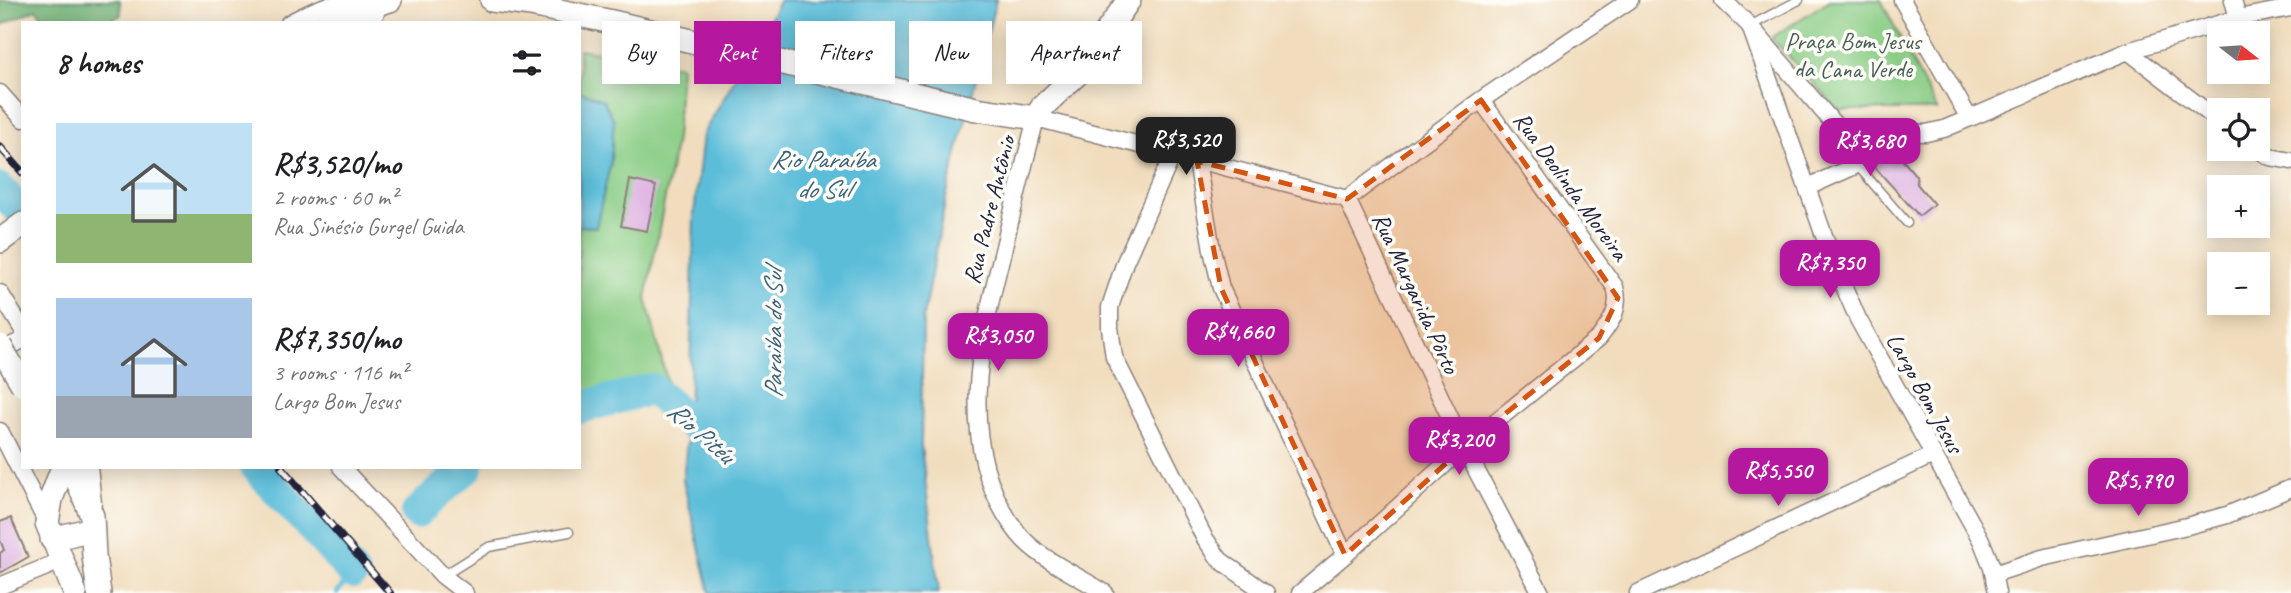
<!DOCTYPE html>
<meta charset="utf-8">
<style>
:root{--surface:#fff;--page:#f2f2f2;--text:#202124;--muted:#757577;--accent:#b5179e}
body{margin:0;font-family:Caveat,sans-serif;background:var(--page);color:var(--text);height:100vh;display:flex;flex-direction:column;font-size:26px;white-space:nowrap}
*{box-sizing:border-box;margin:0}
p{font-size:23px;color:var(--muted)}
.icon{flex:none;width:38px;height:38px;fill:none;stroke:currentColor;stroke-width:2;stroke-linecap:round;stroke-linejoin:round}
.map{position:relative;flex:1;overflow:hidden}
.drawer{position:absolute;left:21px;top:21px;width:560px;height:448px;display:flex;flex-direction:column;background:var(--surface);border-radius:0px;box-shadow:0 4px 18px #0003}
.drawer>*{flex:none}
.top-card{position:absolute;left:602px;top:21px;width:665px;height:63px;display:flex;gap:14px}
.needle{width:46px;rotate:107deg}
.tools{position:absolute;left:2207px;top:21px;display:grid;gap:14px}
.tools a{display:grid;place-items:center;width:63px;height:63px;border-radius:0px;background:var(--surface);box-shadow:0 4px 18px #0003;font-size:35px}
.price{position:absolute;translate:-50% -60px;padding:0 16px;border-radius:14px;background:var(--accent);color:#fff;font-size:23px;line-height:46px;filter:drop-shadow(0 2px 4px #0008)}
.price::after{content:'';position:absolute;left:50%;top:42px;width:21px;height:16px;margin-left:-10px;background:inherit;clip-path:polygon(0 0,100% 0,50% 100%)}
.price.on{background:#222;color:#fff}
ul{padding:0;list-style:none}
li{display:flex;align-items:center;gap:21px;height:175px;padding:0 35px}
li span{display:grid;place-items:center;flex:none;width:196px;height:140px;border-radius:0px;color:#555}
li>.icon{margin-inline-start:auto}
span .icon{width:84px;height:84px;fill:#fffc;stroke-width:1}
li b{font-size:30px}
h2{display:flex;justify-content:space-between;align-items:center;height:84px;padding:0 35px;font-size:30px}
.pill{padding:0 24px;border-radius:0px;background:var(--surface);box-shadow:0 4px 18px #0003;font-size:24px;line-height:63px}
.pill.on{background:var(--accent);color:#fff}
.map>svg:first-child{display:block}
.green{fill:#8bcd86;stroke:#567860;stroke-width:2}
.forest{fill:#70b073;stroke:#496957;stroke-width:2}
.water{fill:#5bbdd9;stroke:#3e708a;stroke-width:2}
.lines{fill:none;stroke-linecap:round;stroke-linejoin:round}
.stream{stroke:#5bbdd9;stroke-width:5}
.river{stroke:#5bbdd9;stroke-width:32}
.building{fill:#deb1e1}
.lane-casing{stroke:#8a807c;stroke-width:11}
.street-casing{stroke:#8a807c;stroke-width:19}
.secondary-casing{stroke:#8a807c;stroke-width:26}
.lane{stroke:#fff;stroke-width:8}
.street{stroke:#fff;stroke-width:16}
.secondary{stroke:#fff;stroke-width:23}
.rail-casing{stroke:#22223b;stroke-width:8}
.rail{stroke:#fdfcf7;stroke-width:5;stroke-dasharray:16;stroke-linecap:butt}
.secondary-bridge-casing{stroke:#8a807c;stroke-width:26;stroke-linecap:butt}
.secondary-bridge{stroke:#fff;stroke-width:23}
.marked{fill:#d45411;fill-opacity:0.2;stroke:#d45411;stroke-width:5;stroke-dasharray:14 9;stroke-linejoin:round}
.labels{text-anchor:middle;stroke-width:7;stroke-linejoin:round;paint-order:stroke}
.park-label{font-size:24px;fill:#475e55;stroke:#fdfcf7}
.street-label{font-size:24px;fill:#22223b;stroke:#fdfcf7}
.water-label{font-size:26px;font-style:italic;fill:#39607a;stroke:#fdfcf7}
</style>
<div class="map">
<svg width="2291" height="593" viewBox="0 0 2291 593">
<rect width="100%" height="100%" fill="#fdfcf7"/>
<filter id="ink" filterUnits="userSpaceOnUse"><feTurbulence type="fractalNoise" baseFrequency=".0143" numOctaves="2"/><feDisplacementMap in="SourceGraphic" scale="14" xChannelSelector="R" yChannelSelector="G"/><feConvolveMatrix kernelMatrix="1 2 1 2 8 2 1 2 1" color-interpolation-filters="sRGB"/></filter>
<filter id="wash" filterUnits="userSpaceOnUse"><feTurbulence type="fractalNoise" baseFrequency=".00686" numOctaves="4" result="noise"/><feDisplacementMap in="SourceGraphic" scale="28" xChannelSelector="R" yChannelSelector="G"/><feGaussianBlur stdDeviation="1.57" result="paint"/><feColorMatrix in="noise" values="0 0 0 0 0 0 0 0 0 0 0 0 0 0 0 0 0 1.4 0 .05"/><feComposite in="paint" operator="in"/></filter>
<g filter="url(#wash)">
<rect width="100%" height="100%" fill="#f1ddbd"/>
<g class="green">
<path d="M1830,0H1881L1937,110H1839L1771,38Z"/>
<path d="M579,49L681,66L676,139L646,298L667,381L599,403L579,413Z"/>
</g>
<path class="forest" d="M0,0H120L121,15L105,23H47L36,9L0,26Z"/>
<g class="water">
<path d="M780,0H996L947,193L923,316L921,446L939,593H710L683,480L689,422L694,214L703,134Z"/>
<path d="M579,91L603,100L614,120L611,161L596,227L579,226Z"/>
</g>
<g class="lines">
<path class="stream" d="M337,593L353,573"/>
<g class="river">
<path d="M0,189L23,214"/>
<path d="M579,408L652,389L721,449"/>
<path d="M256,467L353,573"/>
<path d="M417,513L434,496L468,467"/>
</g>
</g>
<g id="blocks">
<g class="building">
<path d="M1891,146L1916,176L1917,184L1934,204L1919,216L1870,162Z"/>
<path d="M630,180L656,186L647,231L621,226Z"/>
<path d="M11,518L28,557L0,573V553L4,550L0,540V522Z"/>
</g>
</g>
</g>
<g filter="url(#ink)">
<use href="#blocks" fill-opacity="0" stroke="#8a807c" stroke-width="2"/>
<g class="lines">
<defs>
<g id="lane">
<path d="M1750,26L1799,0"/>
<path d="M1857,165L1907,223"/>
<path d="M443,576L489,547L569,532"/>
</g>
<g id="street">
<path d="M1723,0L1750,26L1840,131L1857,165L1808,187"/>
<path d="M1902,0L1969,118"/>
<path d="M2233,0L2238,18"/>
<path d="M289,23C320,7 329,0 365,7"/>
<path d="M371,23L376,13L379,0"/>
<path d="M1750,26L1834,264L1858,319L1981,540L1992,567L1997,593"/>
<path d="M2128,51L2219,121"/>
<path d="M0,93L23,119"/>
<path d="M1840,131L1926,133L1944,129L2128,51L2238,18L2291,8"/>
<path d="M2257,149L2270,157L2291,161"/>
<path d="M1173,154L1125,262L1110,307V328L1114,357L1204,537L1220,560L1266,593"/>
<path d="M1197,161L1212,250L1221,288L1345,555"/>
<path d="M1347,199L1464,447L1541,593"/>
<path d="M1347,199L1481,100L1630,0"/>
<path d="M0,293L23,330"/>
<path d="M0,351L23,340"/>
<path d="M0,431L47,523"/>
<path d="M89,467L93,503"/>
<path d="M341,467L443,576L465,593"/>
<path d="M1994,574L2042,558L2187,526L2227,515L2291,488"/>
<path d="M0,586L61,561"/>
<path d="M1105,593C1079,576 1037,558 1018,533C953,450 980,340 1004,247C1014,204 1025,161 1036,118L1347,199"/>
<path d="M1300,593L1345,555L1464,447L1599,338C1612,321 1621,308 1615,287L1481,100"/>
<path d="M1638,593L1933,455"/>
</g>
<g id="secondary">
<path d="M492,0L531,5L612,22L976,109L1036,118L1043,106L1077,74L1129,0"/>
<path d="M329,23L355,10L390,0"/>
<path d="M0,241L23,224"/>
<path d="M63,467L51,499L47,523L75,593"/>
<path d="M72,467L92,516L94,556L99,593"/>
<path d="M52,539L92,529"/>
</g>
</defs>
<use href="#lane" class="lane-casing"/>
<use href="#street" class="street-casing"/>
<use href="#secondary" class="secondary-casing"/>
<use href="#lane" class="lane"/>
<use href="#street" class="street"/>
<use href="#secondary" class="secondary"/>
<defs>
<g id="rail">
<path d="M0,147L23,173"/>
<path d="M281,467L390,593"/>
</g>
</defs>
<use href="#rail" class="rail-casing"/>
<use href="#rail" class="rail"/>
<defs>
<path id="secondary-bridge" d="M0,346L23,385"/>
</defs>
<use href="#secondary-bridge" class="secondary-bridge-casing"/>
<use href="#secondary-bridge" class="secondary-bridge"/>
</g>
</g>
<path class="marked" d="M1481,100L1618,298L1599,338L1464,447L1345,555L1221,288L1197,161L1347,199Z"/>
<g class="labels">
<g class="park-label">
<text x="1853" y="49">Praça Bom Jesus<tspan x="1853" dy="28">da Cana Verde</tspan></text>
</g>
<g class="street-label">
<text transform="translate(1571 186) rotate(54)" y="8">Rua Deolinda Moreira</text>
<text transform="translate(989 210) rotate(-76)" y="8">Rua Padre Antônio</text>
<text transform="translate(1416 293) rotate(65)" y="8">Rua Margarida Pôrto</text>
<text transform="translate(1925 393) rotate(61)" y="8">Largo Bom Jesus</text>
</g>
<g class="water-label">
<text x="823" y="168">Rio Paraíba<tspan x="823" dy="30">do Sul</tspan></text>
<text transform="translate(773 334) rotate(-90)" y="9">Paraiba do Sul</text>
<text transform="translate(701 432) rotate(41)" y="9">Rio Pitéu</text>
</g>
</g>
</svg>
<div class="tools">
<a><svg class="needle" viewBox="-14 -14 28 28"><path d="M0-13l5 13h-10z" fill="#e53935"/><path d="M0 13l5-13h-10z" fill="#757577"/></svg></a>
<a><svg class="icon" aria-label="locate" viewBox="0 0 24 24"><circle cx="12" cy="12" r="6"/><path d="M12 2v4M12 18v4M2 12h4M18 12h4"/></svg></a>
<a>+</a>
<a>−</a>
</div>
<b class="price on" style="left:1186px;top:177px">R$3,520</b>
<b class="price" style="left:1870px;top:178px">R$3,680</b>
<b class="price" style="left:1830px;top:300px">R$7,350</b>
<b class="price" style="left:1238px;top:369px">R$4,660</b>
<b class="price" style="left:998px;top:373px">R$3,050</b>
<b class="price" style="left:1459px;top:477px">R$3,200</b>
<b class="price" style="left:1778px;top:508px">R$5,550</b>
<b class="price" style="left:2138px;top:518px">R$5,790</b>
<div class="top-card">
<a class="pill">Buy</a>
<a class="pill on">Rent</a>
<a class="pill">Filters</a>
<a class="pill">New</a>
<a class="pill">Apartment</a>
</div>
<section class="drawer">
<h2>8 homes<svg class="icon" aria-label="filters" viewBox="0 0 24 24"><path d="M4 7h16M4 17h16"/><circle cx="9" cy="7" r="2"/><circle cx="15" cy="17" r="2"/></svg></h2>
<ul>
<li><span style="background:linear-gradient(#bfe0f5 65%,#8fb573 0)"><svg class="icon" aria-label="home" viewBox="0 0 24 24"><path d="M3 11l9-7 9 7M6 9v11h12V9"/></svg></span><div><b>R$3,520/mo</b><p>2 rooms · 60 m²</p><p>Rua Sinésio Gurgel Guida</p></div></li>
<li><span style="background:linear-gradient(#a9c7e8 70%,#9aa5b1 0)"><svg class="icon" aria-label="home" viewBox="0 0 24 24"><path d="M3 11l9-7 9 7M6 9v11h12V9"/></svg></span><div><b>R$7,350/mo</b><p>3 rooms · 116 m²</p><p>Largo Bom Jesus</p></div></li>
</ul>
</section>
</div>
